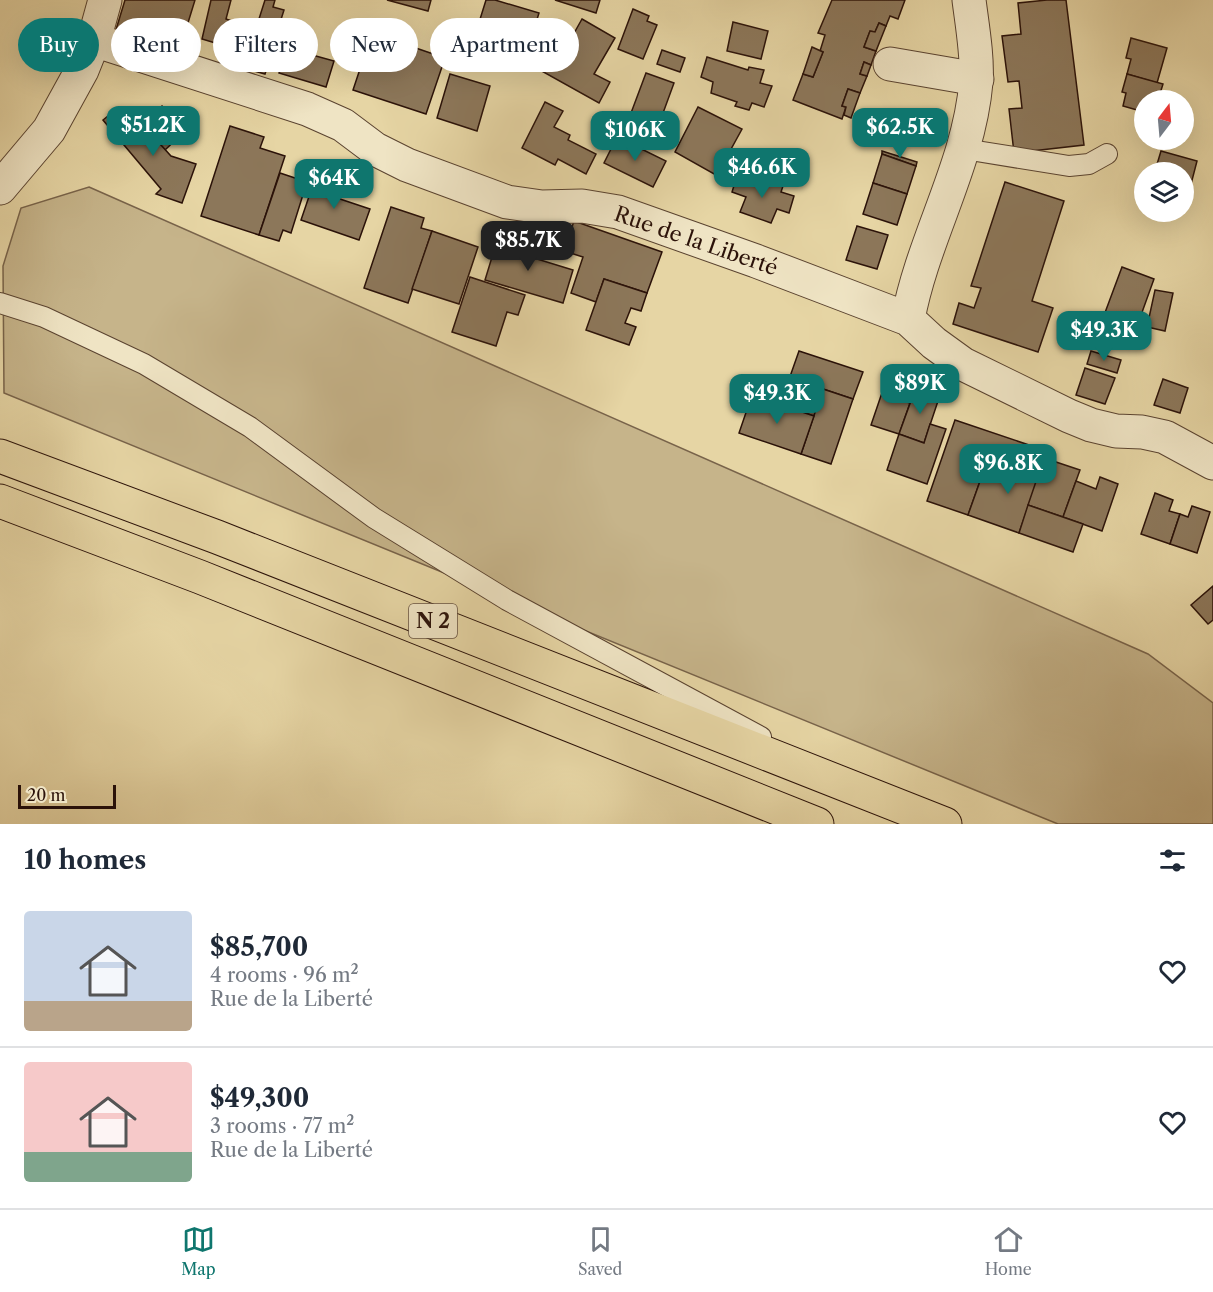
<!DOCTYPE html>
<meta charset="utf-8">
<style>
:root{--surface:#fff;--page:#f6f6f7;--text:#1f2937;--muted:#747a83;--line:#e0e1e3;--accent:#0f766e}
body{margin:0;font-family:"Libre Caslon Text",serif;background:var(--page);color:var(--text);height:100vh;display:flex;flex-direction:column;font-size:22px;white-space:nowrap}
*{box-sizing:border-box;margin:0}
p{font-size:20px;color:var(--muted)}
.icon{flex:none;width:33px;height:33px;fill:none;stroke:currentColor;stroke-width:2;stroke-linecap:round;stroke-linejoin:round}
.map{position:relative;height:824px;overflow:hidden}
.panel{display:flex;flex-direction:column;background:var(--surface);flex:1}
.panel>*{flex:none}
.banner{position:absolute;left:18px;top:18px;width:600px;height:54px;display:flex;gap:12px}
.needle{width:39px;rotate:16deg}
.tools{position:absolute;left:1134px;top:90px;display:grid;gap:12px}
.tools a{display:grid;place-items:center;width:60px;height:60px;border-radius:50%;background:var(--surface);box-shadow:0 6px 24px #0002;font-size:30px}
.scale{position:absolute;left:18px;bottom:15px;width:98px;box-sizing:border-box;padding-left:6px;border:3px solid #2b1209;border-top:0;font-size:16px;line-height:21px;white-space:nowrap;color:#2b1209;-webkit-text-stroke:4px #efe4c4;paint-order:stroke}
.price{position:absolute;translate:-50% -51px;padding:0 14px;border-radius:12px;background:var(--accent);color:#fff;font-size:20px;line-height:39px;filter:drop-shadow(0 2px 3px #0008)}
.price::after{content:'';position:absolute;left:50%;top:36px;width:18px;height:14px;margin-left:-9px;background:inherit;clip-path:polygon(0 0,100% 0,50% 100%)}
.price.active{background:#222;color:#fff}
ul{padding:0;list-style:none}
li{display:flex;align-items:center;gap:18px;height:150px;padding:0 24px}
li+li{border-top:2px solid var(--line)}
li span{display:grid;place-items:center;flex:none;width:168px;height:120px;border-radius:6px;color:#555}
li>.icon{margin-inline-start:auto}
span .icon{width:72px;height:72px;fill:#fffc;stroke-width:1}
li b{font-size:26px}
h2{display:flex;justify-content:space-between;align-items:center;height:72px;padding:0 24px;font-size:26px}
.tag{padding:0 21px;border-radius:27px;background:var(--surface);box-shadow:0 6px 24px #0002;font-size:21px;line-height:54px}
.tag.active{background:var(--accent);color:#fff}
.tabs{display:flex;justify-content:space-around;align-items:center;height:84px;border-top:2px solid var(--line);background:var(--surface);font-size:16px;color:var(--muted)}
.tabs a{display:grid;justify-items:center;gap:3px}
.tabs .active{color:var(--accent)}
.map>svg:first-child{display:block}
.green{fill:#c6b48a;stroke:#78634a;stroke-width:1.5}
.building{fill:#8c775a;stroke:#2b1209;stroke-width:1.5}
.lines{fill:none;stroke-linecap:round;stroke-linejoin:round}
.service-casing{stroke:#5a4330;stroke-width:22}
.minor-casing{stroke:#5a4330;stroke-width:35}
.trunk-casing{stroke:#2b1209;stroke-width:35}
.service{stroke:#efe4c4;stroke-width:20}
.minor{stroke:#efe4c4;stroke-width:33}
.trunk{stroke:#e6d5a4;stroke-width:33}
.labels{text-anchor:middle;stroke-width:6;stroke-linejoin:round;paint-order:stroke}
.shield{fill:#efe4c4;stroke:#665141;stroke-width:1.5}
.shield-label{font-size:20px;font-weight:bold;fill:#2b1209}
.street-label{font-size:21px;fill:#2b1209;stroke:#efe4c4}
</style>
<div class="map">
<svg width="1213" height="824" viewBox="0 0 1213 824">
<rect width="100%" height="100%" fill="#e6d5a4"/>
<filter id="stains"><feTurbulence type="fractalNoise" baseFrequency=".00333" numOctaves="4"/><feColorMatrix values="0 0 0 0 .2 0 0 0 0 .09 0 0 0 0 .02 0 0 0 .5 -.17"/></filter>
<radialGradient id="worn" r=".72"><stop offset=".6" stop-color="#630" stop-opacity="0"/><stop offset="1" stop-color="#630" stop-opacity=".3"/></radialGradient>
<path class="green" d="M89,187L1148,654L1213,703V824H1058L4,393L3,266L21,208Z"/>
<g class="building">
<path d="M125,0H195L179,52L115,33Z"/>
<path d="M211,0H231L226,19L259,30L252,54L202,39Z"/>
<path d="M265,0H275L273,7L284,10L278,29L258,22Z"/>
<path d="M387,0H431L428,11Z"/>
<path d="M486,0H495L539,13L524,61L472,45Z"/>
<path d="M555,0H600L596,13Z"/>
<path d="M832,0H905L898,19L890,16L886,26L879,23L875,32L870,31L864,47L876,51L871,65L864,62L860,74L867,76L860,93L848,89L842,106L846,107L842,119L793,100L803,74L813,77L823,52L820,51L825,35L818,33Z"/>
<path d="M1047,0H1066L1084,145L1014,153L1009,109L1022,108L1019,81L1008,82L1002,36L1021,34L1018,3Z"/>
<path d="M633,9L649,16L647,21L657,25L643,59L618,49Z"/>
<path d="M582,19L615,38L594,74L610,82L599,103L538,69L562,28L573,35Z"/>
<path d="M733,22L768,31L761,59L727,51Z"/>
<path d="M879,23L886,26L876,51L864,47L870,31L875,32Z"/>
<path d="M262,26L280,32L270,59L254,55Z"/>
<path d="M372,33L445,58L426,114L353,90Z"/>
<path d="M1131,38L1167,48L1157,83L1127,74L1131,59L1126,58Z"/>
<path d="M812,47L823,52L813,77L803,74Z"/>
<path d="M287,48L334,61L326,87L279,73Z"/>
<path d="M662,50L685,58L680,72L657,64Z"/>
<path d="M246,52L270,59L265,74L239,67Z"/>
<path d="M707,57L748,70L749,67L764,70L760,83L772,86L764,107L752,103L749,110L735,106L737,102L711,93L713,82L701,77Z"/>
<path d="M864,62L871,65L867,76L860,74Z"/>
<path d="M646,73L674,83L659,124L631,113Z"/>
<path d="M450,74L490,86L477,131L437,118Z"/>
<path d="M1127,74L1163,84L1158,100H1144V112L1123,106L1126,93L1122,92Z"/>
<path d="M848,89L860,93L851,118L844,115L846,107L842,106Z"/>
<path d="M545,102L563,111L554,127L570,135L568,140L596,154L586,174L558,159L555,165L522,148Z"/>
<path d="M162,106L184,132L165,150L141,123Z"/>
<path d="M698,107L742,129L730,151L736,153L723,179L675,152Z"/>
<path d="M118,108L136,127L141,123L171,156L196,164L182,203L156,194L161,189L103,120Z"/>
<path d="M230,126L264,137L260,148L285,156L259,235L201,216Z"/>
<path d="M617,137L666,161L653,187L604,163Z"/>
<path d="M882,151L917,162L916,166L882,154Z"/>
<path d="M1161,151L1197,161L1189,192L1184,191V172L1155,171Z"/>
<path d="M882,154L916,166L907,194L873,183Z"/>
<path d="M280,173L307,182L291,233L283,230L279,241L259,235Z"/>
<path d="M316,176L339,183L334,197L370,209L359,240L301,220Z"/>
<path d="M737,176L766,186L768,181L783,186L781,192L794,196L789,213L777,209L771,223L740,212L746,197L732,192Z"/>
<path d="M1005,182L1064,201L1032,301L1053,308L1038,352L953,324L959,303L974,308L981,288L971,286Z"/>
<path d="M873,183L907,194L897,225L863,214Z"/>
<path d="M391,207L424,218L421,228L432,231L408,303L364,288Z"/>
<path d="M574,221L662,252L647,293L604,279L596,302L571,293L583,257L564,251Z"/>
<path d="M857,226L888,235L877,269L846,260Z"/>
<path d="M432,231L478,247L459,304L412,289Z"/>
<path d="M510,238L528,244L524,255L573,270L563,303L485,280L496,244L507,247Z"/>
<path d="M1122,267L1154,279L1136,329L1103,318Z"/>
<path d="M470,277L525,295L518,315L507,312L496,346L452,332Z"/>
<path d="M604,279L647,293L641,311L631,308L625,323L636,327L629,345L586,330Z"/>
<path d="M1155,290L1173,293L1165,331L1147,327Z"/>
<path d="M799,351L863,372L853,399L823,389L814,416L780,405Z"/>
<path d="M1091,351L1121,360L1117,373L1087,364Z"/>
<path d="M1085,368L1115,378L1105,404L1076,395Z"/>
<path d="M1163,379L1188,388L1180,413L1154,405Z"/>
<path d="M886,381L904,388L900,400L910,403L899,434L871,425Z"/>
<path d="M916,387L940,395L924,443L899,434Z"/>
<path d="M823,389L853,399L831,464L801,454Z"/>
<path d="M752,395L814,416L801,454L739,433Z"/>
<path d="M955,420L1032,446L1020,482L984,470L968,515L927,501Z"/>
<path d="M930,424L946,429L927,484L887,470L899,434L924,443Z"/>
<path d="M1032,446L1047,452L1019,533L968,515L984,470L1020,482Z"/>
<path d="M1044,458L1080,470L1063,517L1028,505Z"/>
<path d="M1100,477L1118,484L1102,531L1063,517L1076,481L1096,489Z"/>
<path d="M1155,493L1173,500L1169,511L1180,514L1170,544L1141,534Z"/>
<path d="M1028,505L1083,524L1073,552L1019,533Z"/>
<path d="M1192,506L1210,512L1197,553L1170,544L1180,514L1188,517Z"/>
<path d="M1213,586V620L1208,624L1191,605Z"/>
</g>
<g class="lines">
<defs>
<g id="service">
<path d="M964,149L1069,166L1089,164L1107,154"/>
<path d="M0,303L44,317L144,364L250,427L374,518L507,600L761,737"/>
</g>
<g id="minor">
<path d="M94,40L307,109L343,125L375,149L407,165L507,202L542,207L582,206L618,212L756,261L908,319L934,343L963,364L1069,416L1091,425L1116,431L1142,432L1165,437L1213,463"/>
<path d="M890,64L977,79"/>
<path d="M0,188L49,130L82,70L94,40L105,0"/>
<path d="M908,319C923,238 969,165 976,82C978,58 972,24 969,0"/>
</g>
<g id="trunk">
<path d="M0,456L217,537L945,824"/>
<path d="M0,501L200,577L817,824"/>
</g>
</defs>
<use href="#service" class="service-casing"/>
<use href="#minor" class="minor-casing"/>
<use href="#trunk" class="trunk-casing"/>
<use href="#service" class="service"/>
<use href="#minor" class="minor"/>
<use href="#trunk" class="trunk"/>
</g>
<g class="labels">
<rect class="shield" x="409" y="604" width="48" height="34" rx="4.5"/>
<g class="shield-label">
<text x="433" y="628">N 2</text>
</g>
<g class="street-label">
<text transform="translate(696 241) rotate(19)" y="7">Rue de la Liberté</text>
</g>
</g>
<rect width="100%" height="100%" filter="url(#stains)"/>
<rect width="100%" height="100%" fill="url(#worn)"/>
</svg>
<div class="tools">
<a><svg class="needle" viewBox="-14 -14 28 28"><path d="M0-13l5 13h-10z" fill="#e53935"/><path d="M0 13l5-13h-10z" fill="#747a83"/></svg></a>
<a><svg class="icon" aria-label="layers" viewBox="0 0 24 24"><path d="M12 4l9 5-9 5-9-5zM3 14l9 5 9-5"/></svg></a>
</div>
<div class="scale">20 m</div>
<b class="price" style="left:153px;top:157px">$51.2K</b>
<b class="price" style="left:900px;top:159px">$62.5K</b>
<b class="price" style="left:635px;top:162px">$106K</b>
<b class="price" style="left:762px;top:199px">$46.6K</b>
<b class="price" style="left:334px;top:210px">$64K</b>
<b class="price active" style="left:528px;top:272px">$85.7K</b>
<b class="price" style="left:1104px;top:362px">$49.3K</b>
<b class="price" style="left:920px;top:415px">$89K</b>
<b class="price" style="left:777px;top:425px">$49.3K</b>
<b class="price" style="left:1008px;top:495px">$96.8K</b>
<div class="banner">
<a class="tag active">Buy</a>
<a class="tag">Rent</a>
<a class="tag">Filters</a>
<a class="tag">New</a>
<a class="tag">Apartment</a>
</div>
</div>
<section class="panel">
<h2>10 homes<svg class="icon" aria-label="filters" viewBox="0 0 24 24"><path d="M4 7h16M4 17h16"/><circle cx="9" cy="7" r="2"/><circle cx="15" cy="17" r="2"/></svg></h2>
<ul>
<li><span style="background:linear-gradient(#c9d6e8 75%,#b9a48a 0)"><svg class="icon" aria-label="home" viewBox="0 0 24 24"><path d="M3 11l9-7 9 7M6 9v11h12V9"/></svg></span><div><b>$85,700</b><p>4 rooms · 96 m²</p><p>Rue de la Liberté</p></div><svg class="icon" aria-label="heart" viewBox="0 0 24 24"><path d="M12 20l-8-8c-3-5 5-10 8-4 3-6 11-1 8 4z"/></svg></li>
<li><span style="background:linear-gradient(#f6c9c9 75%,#7fa58c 0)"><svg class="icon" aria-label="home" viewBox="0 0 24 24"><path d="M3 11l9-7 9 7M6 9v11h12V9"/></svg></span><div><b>$49,300</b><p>3 rooms · 77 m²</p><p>Rue de la Liberté</p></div><svg class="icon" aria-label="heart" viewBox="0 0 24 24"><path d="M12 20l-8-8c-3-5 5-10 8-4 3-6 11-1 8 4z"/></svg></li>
</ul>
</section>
<nav class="tabs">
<a class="active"><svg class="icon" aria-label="map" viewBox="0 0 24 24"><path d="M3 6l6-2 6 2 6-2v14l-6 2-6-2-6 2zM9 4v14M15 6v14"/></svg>Map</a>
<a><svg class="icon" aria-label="saved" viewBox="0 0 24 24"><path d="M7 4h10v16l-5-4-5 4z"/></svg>Saved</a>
<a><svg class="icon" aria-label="home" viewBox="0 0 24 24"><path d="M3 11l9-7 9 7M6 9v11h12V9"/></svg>Home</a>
</nav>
